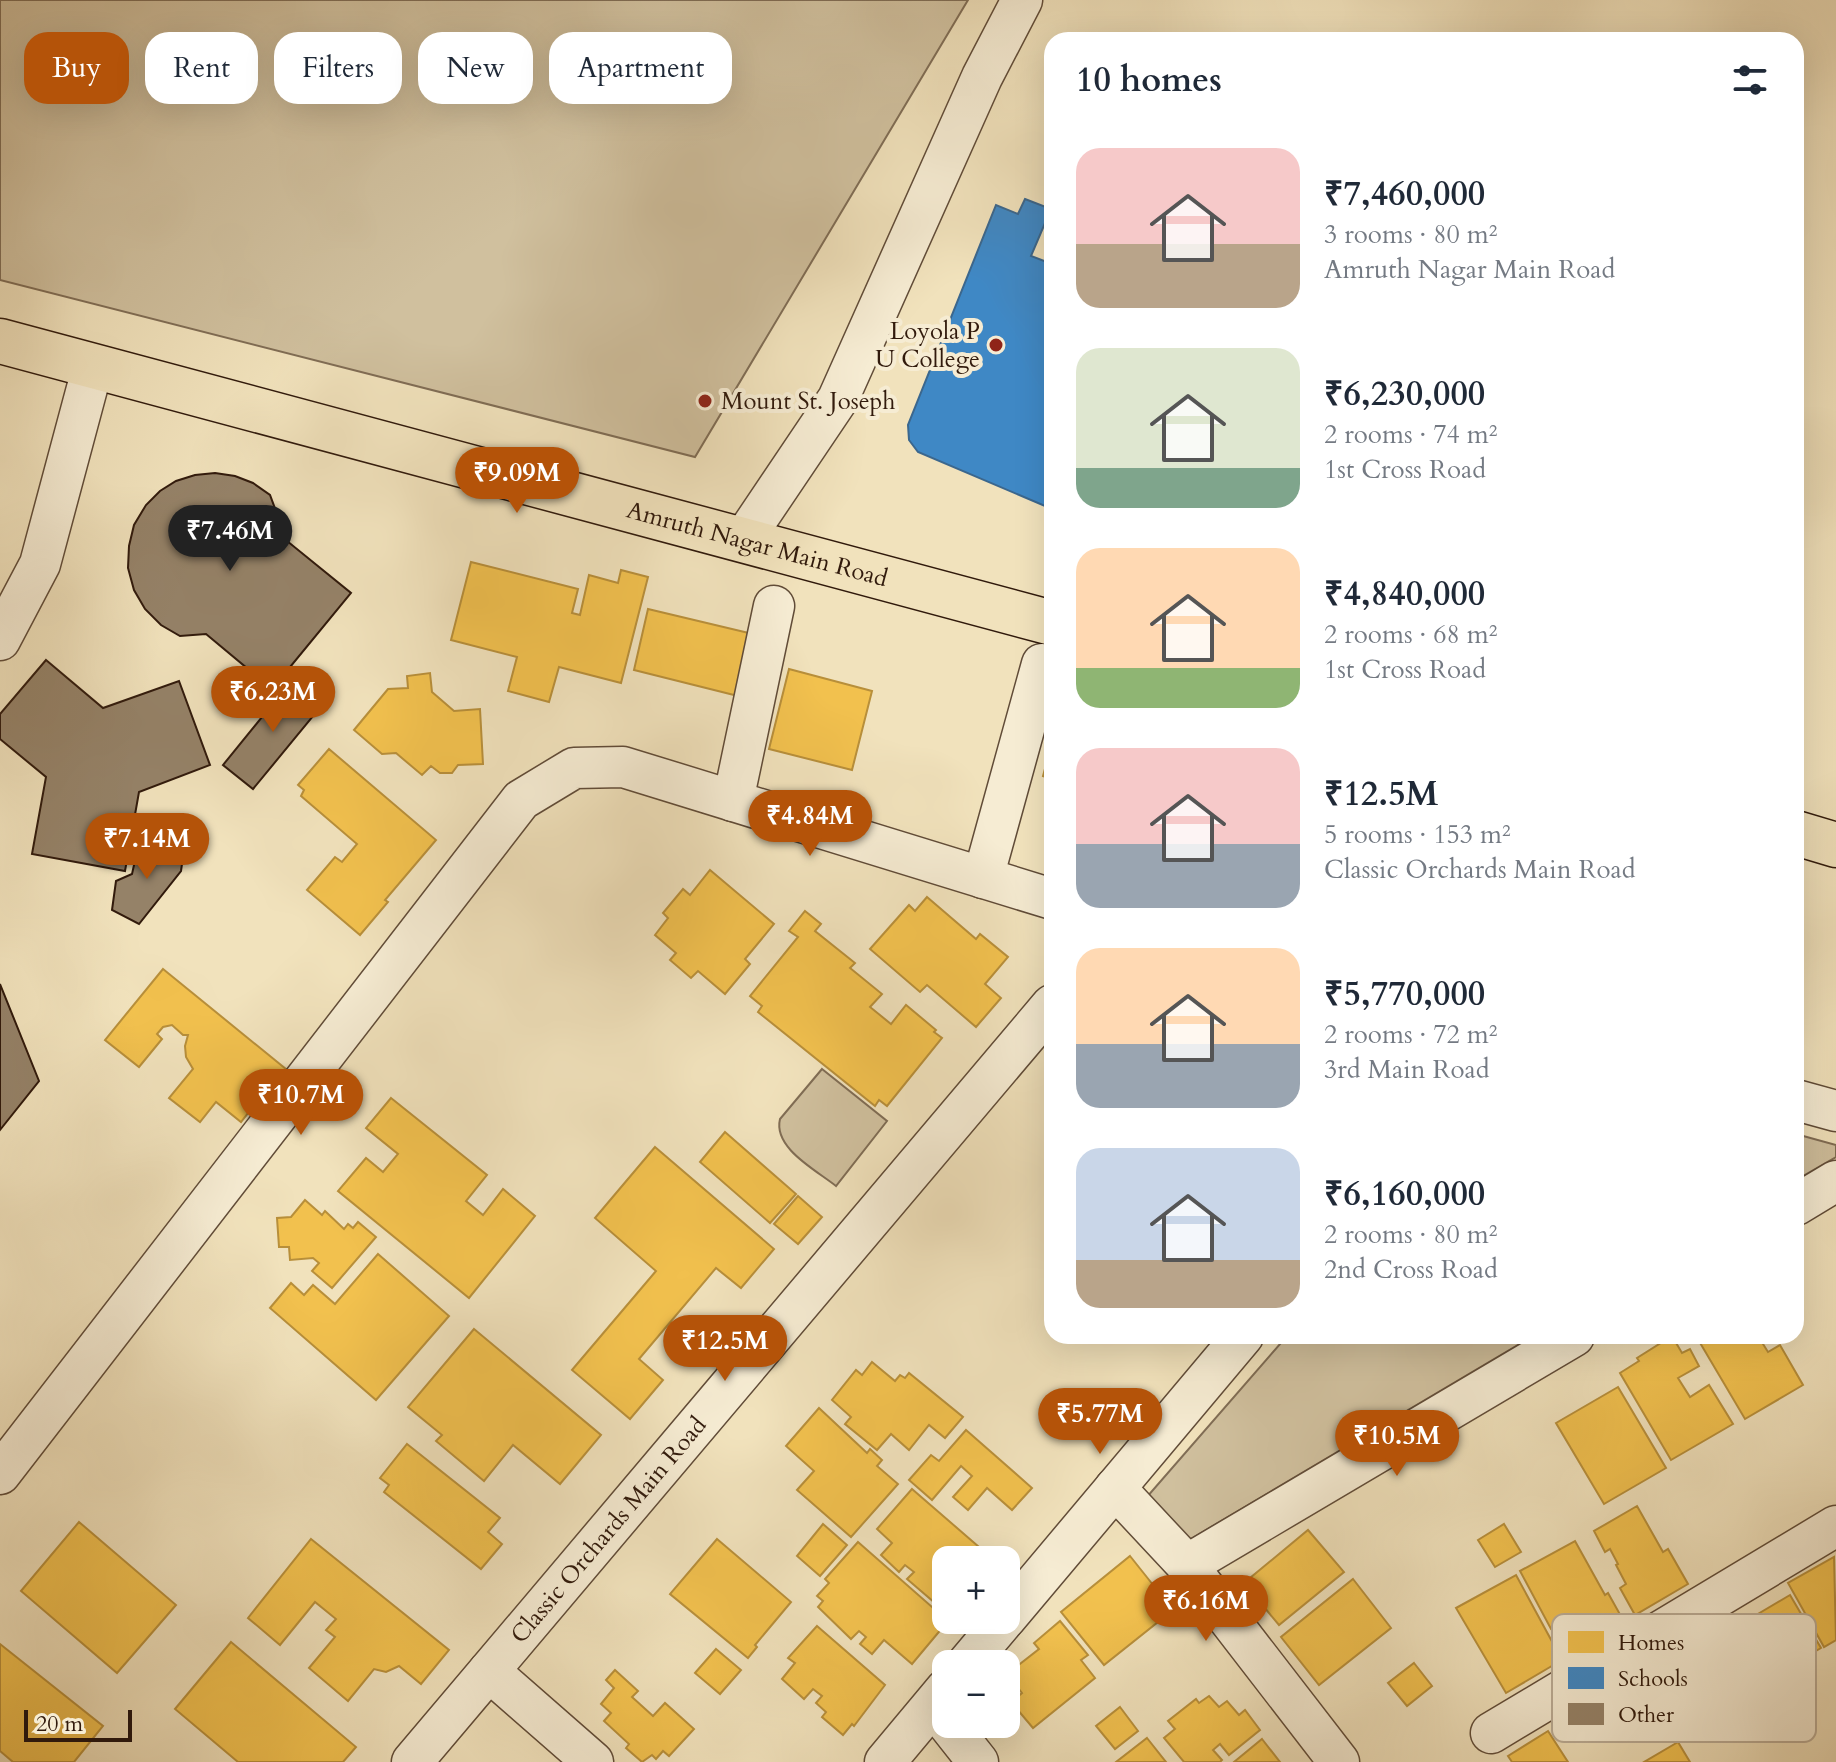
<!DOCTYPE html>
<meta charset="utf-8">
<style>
:root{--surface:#fff;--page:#f2f2f3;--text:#1f2937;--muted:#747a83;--accent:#b45309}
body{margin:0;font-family:Cardo,serif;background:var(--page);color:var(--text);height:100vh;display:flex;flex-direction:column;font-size:30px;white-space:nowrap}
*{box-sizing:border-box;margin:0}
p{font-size:26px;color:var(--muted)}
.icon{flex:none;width:44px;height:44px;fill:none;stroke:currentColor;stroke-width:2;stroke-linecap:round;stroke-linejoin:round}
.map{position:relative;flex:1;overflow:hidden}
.drawer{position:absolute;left:1044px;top:32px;width:760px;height:1312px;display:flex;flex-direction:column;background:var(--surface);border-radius:24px;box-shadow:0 8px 32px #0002}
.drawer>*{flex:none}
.top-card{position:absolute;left:24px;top:32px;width:760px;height:72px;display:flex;gap:16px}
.fabs{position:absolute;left:932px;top:1546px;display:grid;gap:16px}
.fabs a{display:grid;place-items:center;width:88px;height:88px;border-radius:16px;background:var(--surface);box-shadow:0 8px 32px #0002;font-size:40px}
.scale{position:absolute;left:24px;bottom:20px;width:108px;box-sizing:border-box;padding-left:8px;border:4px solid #311a0c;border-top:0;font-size:22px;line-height:28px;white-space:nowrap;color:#311a0c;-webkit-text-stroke:6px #f6ecd3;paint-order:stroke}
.price{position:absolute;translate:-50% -68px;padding:0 18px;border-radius:28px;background:var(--accent);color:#fff;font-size:26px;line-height:52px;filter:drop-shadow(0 2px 4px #0008)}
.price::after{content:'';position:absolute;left:50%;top:48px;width:24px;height:18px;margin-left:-12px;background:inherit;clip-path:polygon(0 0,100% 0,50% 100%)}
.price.current{background:#222;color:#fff}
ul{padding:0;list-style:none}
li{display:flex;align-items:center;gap:24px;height:200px;padding:0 32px}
li span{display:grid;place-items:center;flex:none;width:224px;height:160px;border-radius:24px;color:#555}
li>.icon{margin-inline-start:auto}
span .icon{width:96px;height:96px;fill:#fffc;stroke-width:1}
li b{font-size:34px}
h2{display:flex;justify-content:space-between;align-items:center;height:96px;padding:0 32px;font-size:34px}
.pill{padding:0 28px;border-radius:24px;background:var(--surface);box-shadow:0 8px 32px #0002;font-size:28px;line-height:72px}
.pill.current{background:var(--accent);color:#fff}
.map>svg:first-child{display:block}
.green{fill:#d0c09e;stroke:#806d55;stroke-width:2}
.homes{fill:#f2c14e;stroke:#b88f3a;stroke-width:2}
.schools{fill:#3f88c5;stroke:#3b678e;stroke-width:2}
.building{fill:#958268;stroke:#311a0c;stroke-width:2}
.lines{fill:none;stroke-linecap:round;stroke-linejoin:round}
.minor-casing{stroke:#614c38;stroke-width:43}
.major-casing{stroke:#311a0c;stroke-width:47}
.minor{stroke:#f6ecd3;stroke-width:40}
.major{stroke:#f1e2bc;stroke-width:44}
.poi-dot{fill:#8f2418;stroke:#f6ecd3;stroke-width:3}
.labels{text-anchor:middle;stroke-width:8;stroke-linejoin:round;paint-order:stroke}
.poi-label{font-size:24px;fill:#311a0c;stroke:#f6ecd3;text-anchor:end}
.street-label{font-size:24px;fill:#311a0c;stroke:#f6ecd3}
.key{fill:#f6ecd3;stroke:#bbad97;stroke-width:2}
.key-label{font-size:22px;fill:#311a0c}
</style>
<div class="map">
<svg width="1836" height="1762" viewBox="0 0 1836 1762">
<rect width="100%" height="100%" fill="#f1e2bc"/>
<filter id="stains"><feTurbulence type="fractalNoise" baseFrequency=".0025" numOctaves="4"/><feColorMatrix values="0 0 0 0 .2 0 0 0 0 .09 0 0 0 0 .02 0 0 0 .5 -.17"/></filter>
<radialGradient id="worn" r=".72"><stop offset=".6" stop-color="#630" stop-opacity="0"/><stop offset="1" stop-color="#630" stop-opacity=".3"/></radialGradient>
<g class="green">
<path d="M0,0H968L695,457L0,280Z"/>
<path d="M822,1069L887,1121L836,1186C816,1170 773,1148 780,1119Z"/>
<path d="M1796,1134L1836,1145V1157L1796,1180Z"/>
<path d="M1287,1336H1533L1184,1543L1146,1498Z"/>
</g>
<g class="homes">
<path d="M471,562L578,589L572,613L580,615L589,575L618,583L621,570L648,577L621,683L559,667L549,702L508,691L517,657L451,640Z"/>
<path d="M648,609L753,634L738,696L634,670Z"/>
<path d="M789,669L872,691L852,770L769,749Z"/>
<path d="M430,673L432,692L454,711L480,709L483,764L458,765L452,773H440L431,766L422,775L396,753L382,754L354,730L388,689L408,688L407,676Z"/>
<path d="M1052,743V779L1043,776Z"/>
<path d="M329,749L436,840L385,900L388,902L360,935L307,890L335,857L342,862L357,844L301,796L304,790L298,785Z"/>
<path d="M710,870L774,924L745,959L750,964L725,994L698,971L691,978L670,960L676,953L655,935L668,918L663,913L683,889L690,895Z"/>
<path d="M927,897L976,939L980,934L1008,957L985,984L1001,998L976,1027L927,985L920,992L870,949L909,905L915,911Z"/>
<path d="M805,911L821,924L815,931L855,963L850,968L882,994L870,1007L891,1024L906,1005L936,1030L934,1032L942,1038L887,1106L879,1100L875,1106L758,1012L762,1006L750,996L798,937L789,931Z"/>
<path d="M163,969L292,1074L272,1101L263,1094L241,1122L216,1102L200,1122L169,1098L193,1069L186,1057L185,1046L188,1035H183L172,1025L163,1027L157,1034L162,1039L139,1067L105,1040Z"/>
<path d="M391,1098L487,1175L466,1201L483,1215L503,1189L535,1216L469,1298L338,1191L366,1158L383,1172L398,1154L366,1128Z"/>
<path d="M725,1132L796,1194L770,1223L700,1162Z"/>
<path d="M655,1147L774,1249L741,1288L716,1268L639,1359L663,1380L630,1419L572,1370L656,1271L595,1218Z"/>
<path d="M798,1196L822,1217L798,1244L774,1224Z"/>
<path d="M305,1200L322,1215L325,1211L344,1229L348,1224L353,1228L358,1222L376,1237L332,1288L312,1271L319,1263L313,1258L290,1260L289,1247H279L277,1218L291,1217Z"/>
<path d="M378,1254L449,1316L376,1400L270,1308L291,1283L304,1295L313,1285L335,1304Z"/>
<path d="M474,1329L601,1435L560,1484L513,1445L484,1481L436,1441L442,1435L408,1407Z"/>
<path d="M1672,1336L1682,1353L1690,1349L1699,1366L1678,1378L1690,1397L1709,1385L1733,1424L1671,1460L1620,1373L1639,1361L1637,1358Z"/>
<path d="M1696,1336H1758L1768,1352L1780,1345L1803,1385L1745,1419Z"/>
<path d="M872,1362L895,1381L900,1375L905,1378L909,1373L963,1417L945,1438L929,1425L909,1450L891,1434L877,1450L845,1424L851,1417L832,1400L856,1370L862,1375Z"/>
<path d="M1618,1387L1666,1468L1604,1504L1556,1423Z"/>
<path d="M819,1408L867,1453L870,1449L882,1460L877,1466L898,1484L851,1537L797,1490L814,1471L786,1446Z"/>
<path d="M966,1430L1032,1488L1012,1510L987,1488L968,1510L953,1497L972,1476L961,1466L932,1500L909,1480L931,1455L939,1461Z"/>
<path d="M407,1444L500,1518L488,1532L502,1544L481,1569L384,1492L389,1485L380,1478Z"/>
<path d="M912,1489L994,1560H946V1604L942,1609L907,1579L914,1572L905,1565L899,1572L881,1555L892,1543L877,1529Z"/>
<path d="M1637,1506L1663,1552L1668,1549L1688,1584L1635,1615L1620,1588L1626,1584L1616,1565L1618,1564L1610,1549L1605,1552L1594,1531Z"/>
<path d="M79,1522L176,1605L117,1673L21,1591Z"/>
<path d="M823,1524L847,1545L820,1576L797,1556Z"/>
<path d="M1504,1524L1521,1552L1495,1567L1478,1540Z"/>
<path d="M1308,1530L1344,1572L1279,1625L1244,1583Z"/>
<path d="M311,1539L449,1650L421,1684L399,1666L386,1672L374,1669L348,1701L309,1668L335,1637L326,1630L336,1619L315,1602L280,1645L248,1618Z"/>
<path d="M717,1539L791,1602L755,1645L757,1647L748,1658L670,1594Z"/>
<path d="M1575,1541L1605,1595L1608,1593L1622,1618L1589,1636L1578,1615L1551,1629L1520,1571Z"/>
<path d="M858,1542L948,1621L912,1664L884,1640L872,1654L860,1644L866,1637L859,1631L851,1639L818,1607L823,1601L817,1596L829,1583L825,1579Z"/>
<path d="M1130,1556L1173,1610L1104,1665L1061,1612Z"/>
<path d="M1834,1557L1836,1640L1824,1647L1788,1583Z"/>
<path d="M1516,1575L1562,1660L1506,1693L1456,1608Z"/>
<path d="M1353,1579L1391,1628L1319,1685L1281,1637Z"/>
<path d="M1790,1595L1821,1648L1778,1673L1746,1621Z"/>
<path d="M1060,1621L1088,1655L1081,1660L1095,1678L1033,1728L1011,1702L1022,1693L1007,1674L1039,1649L1034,1643Z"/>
<path d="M817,1626L885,1685L854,1726L852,1724L843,1735L822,1717L826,1712L816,1703L822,1696L813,1689L804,1699L782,1679L795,1663L788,1658Z"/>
<path d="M231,1642L356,1747L343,1762H238L175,1709Z"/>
<path d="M0,1644L103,1726L74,1762H13L0,1751Z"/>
<path d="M716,1649L741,1670L720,1694L695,1673Z"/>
<path d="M1414,1663L1432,1686L1407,1706L1388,1683Z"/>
<path d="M615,1670L638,1691L632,1697L653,1716L665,1703L694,1729L669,1756L663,1751L656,1759L652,1755L642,1762L626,1748L629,1744L604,1721L611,1713L601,1704L614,1688L606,1680Z"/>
<path d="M1209,1696L1219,1707L1227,1701L1239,1715L1245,1710L1260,1730L1229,1755L1220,1744L1213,1750L1222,1760L1220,1762H1184L1164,1738L1175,1729L1168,1721L1196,1699L1199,1703Z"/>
<path d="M1120,1707L1138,1731L1115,1749L1096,1726Z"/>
<path d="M1548,1731L1568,1762H1512L1508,1756Z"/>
<path d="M1147,1738L1166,1762H1116Z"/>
<path d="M1262,1739L1280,1762H1234Z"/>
<path d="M1678,1742L1690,1762H1644Z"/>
</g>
<path class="schools" d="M1025,199L1051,209L1031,256L1052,264V509L918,452L909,440L908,425L996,205L1018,214Z"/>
<g class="building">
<path d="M215,473L235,476L253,483L270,495L287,541L351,593L272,689L206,634L180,636L161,625L145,609L134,590L128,568L129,546L134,525L146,505L160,491L176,481L195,475Z"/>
<path d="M46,660L103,708L179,681L210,765L139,792L125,871L32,854L46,777L0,739V714Z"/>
<path d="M293,679L323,704L253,789L223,765Z"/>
<path d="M139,843L184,850L181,871L139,924L112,910L116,881L132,874Z"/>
<path d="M0,984L39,1081L0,1130Z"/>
</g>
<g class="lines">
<defs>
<g id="minor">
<path d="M743,540L838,399L982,77L1022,0"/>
<path d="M0,640L40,564L93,366"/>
<path d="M733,801L774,606"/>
<path d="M983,878L1042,664"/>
<path d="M1796,1100L1836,1111"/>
<path d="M1796,1205L1836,1181"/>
<path d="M0,1474L521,800L574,768L623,767L1052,899"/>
<path d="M1115,1488L1187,1565L1339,1762"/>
<path d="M1187,1565L1574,1336"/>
<path d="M1006,1618L1243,1336"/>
<path d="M967,1664L1004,1620"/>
<path d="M489,1671L593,1762"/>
<path d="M948,1724L978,1762"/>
<path d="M1491,1733L1836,1526"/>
<path id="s1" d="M412,1762L1052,1005"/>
<path d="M885,1762L946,1689"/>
</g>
<g id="major">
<path id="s2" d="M0,341L1052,623"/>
<path d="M1796,833L1836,845"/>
</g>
</defs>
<use href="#minor" class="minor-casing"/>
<use href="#major" class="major-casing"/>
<use href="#minor" class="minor"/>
<use href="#major" class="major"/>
</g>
<g class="poi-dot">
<circle cx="996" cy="345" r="8"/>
<circle cx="705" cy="401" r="8"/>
</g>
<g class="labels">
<g class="poi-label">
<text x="980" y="339">Loyola P<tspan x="980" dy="28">U College</tspan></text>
<text x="721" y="409" text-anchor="start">Mount St. Joseph</text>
</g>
<g class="street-label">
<text dy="8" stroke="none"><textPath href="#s2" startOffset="784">Amruth Nagar Main Road</textPath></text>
<text dy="8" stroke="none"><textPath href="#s1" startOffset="304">Classic Orchards Main Road</textPath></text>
</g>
</g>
<rect x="1552" y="1614" width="264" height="128" rx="12" class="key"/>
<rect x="1568" y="1631" width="36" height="22" fill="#f2c14e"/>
<rect x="1568" y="1667" width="36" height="22" fill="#3f88c5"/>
<rect x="1568" y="1703" width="36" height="22" fill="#958268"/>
<g class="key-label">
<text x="1618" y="1650">Homes</text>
<text x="1618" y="1686">Schools</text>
<text x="1618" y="1722">Other</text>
</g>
<rect width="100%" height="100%" filter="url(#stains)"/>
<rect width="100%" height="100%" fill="url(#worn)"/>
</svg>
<div class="fabs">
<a>+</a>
<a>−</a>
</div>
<div class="scale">20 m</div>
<b class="price" style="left:517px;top:515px">₹9.09M</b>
<b class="price current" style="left:230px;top:573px">₹7.46M</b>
<b class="price" style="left:273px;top:734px">₹6.23M</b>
<b class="price" style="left:810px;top:858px">₹4.84M</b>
<b class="price" style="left:147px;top:881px">₹7.14M</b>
<b class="price" style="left:301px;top:1137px">₹10.7M</b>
<b class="price" style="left:725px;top:1383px">₹12.5M</b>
<b class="price" style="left:1100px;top:1456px">₹5.77M</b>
<b class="price" style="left:1397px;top:1478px">₹10.5M</b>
<b class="price" style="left:1206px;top:1643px">₹6.16M</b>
<div class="top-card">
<a class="pill current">Buy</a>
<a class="pill">Rent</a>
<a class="pill">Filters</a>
<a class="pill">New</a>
<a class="pill">Apartment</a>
</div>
<section class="drawer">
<h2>10 homes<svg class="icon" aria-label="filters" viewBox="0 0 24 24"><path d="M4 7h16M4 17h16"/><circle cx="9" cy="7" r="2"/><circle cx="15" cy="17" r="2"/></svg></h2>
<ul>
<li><span style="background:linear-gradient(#f6c9c9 60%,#b9a48a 0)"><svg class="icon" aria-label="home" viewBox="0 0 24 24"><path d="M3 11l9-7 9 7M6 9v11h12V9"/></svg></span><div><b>₹7,460,000</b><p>3 rooms · 80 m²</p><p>Amruth Nagar Main Road</p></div></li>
<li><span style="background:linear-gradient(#dfe7d0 75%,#7fa58c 0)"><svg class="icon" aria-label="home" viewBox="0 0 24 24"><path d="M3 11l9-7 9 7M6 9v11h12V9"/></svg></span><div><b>₹6,230,000</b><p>2 rooms · 74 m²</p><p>1st Cross Road</p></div></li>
<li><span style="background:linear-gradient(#ffd9b3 75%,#8fb573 0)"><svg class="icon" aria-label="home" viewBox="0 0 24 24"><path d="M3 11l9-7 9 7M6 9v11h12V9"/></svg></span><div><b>₹4,840,000</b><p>2 rooms · 68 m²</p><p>1st Cross Road</p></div></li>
<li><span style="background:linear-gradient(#f6c9c9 60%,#9aa5b1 0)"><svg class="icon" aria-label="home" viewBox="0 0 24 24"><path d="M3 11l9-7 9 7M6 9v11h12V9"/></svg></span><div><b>₹12.5M</b><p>5 rooms · 153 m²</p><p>Classic Orchards Main Road</p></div></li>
<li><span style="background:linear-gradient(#ffd9b3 60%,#9aa5b1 0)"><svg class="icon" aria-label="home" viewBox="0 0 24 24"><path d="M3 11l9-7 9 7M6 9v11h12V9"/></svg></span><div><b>₹5,770,000</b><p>2 rooms · 72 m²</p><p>3rd Main Road</p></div></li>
<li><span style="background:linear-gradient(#c9d6e8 70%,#b9a48a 0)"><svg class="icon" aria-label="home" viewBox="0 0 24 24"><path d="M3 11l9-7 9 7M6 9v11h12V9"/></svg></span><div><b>₹6,160,000</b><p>2 rooms · 80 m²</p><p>2nd Cross Road</p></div></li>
</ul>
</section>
</div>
